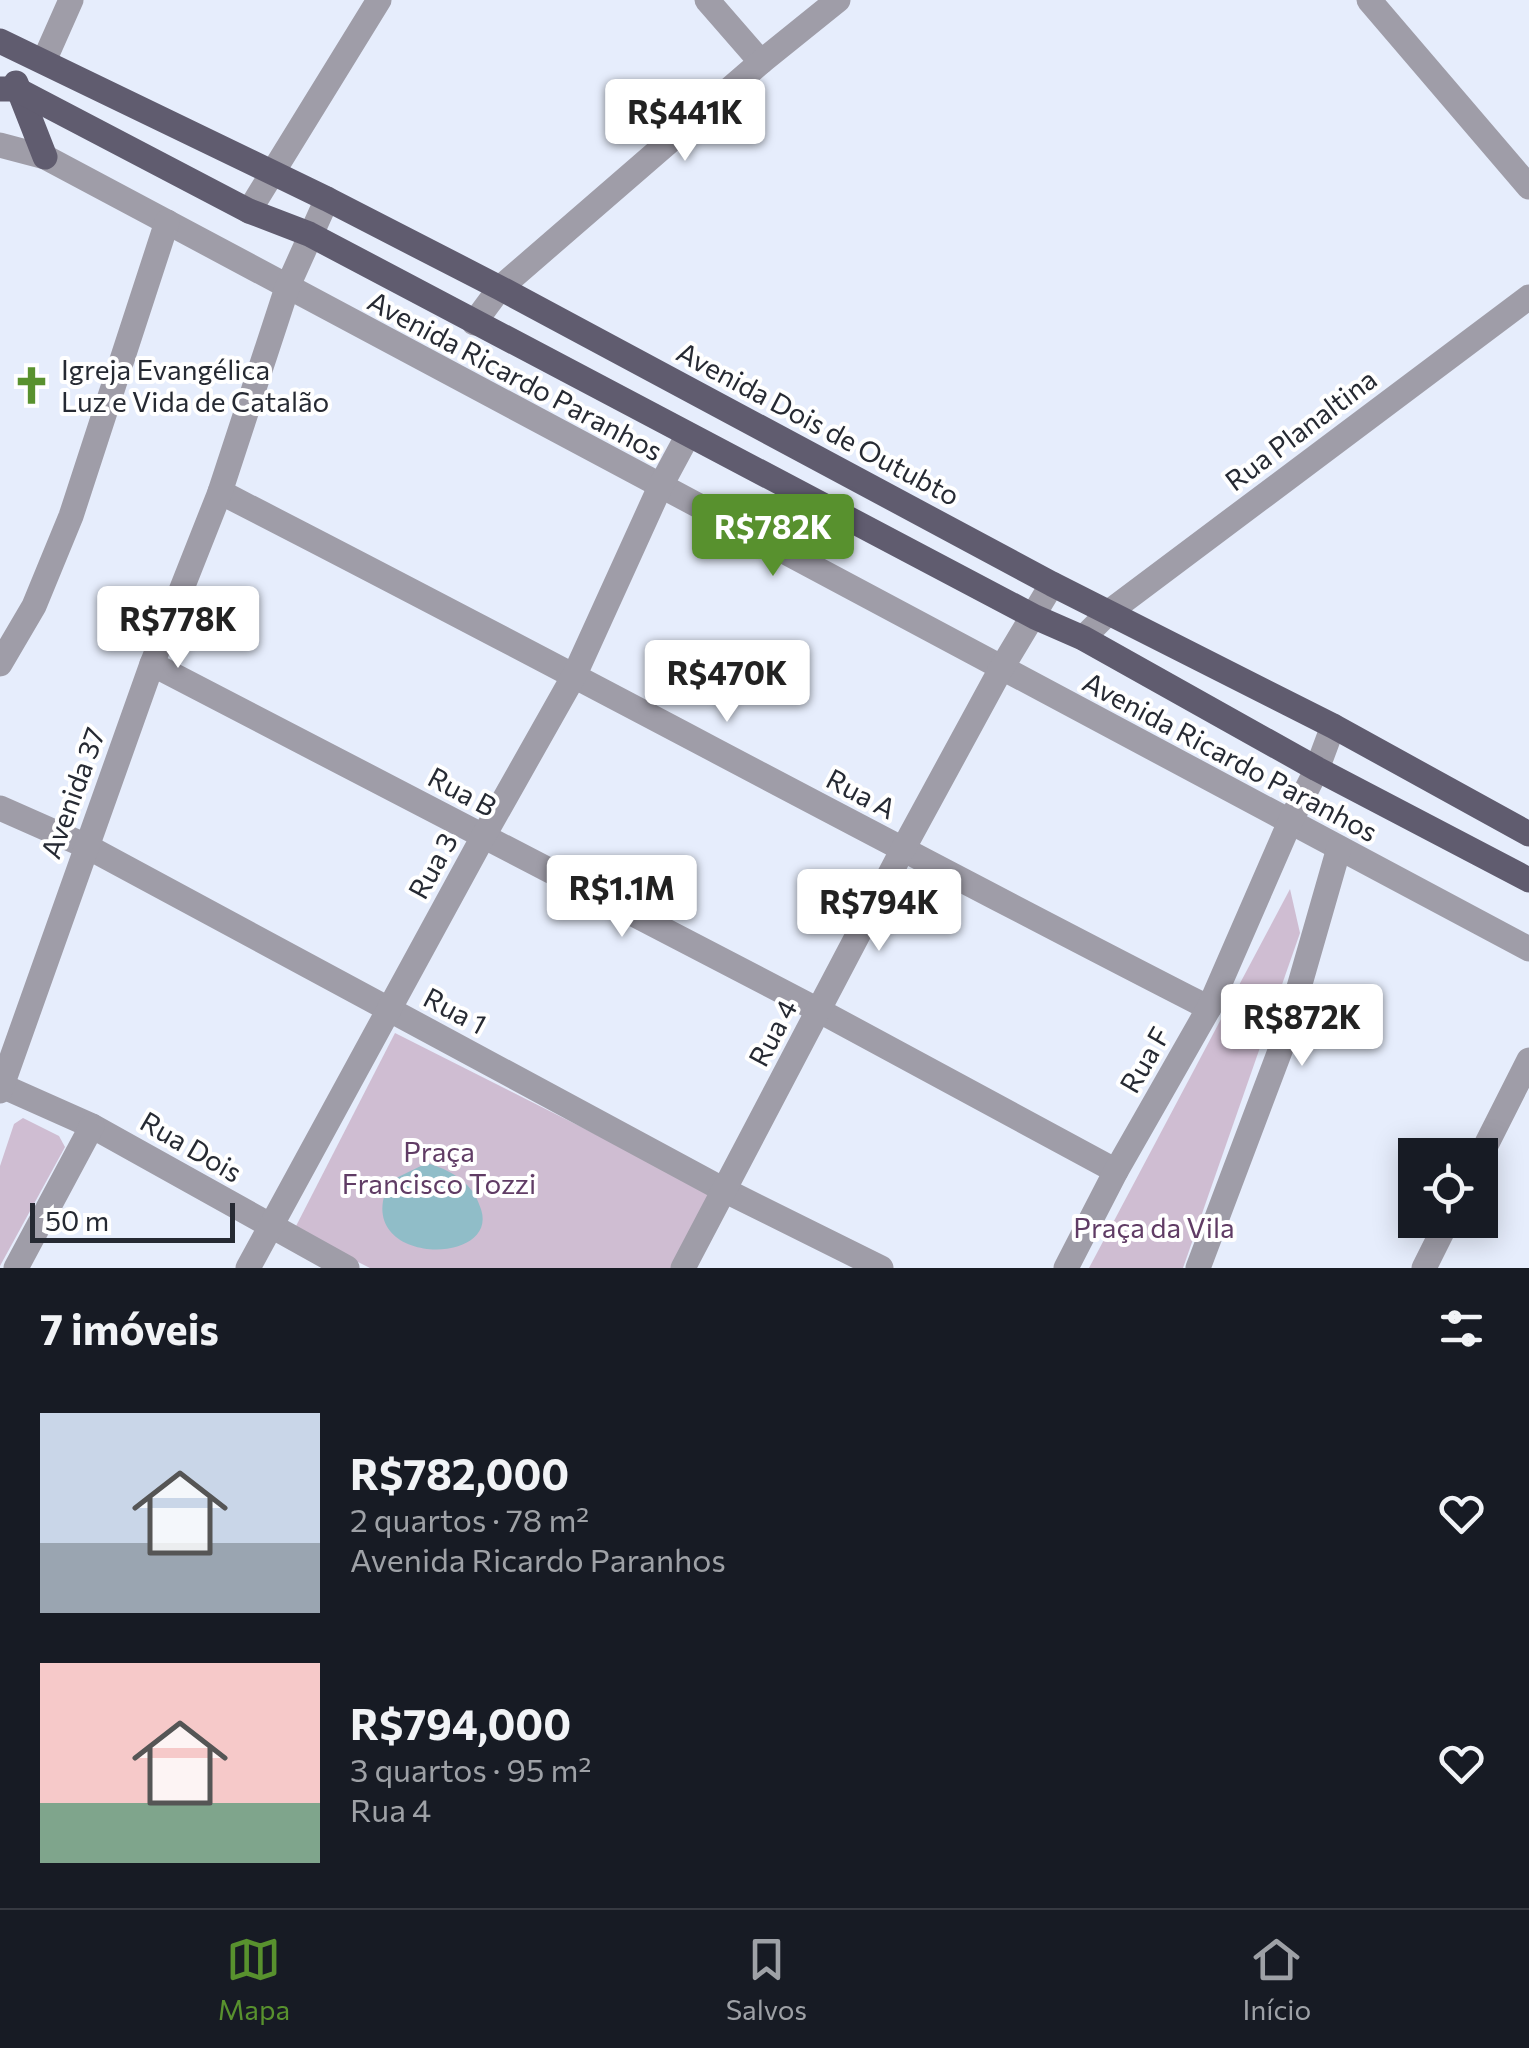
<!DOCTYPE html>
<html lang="pt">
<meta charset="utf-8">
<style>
:root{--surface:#171b24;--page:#242831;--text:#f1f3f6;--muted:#9ea1a6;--line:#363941;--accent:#58912e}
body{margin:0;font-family:Commissioner,sans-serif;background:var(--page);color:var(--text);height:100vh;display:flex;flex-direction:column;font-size:38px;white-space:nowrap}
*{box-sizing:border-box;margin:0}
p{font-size:32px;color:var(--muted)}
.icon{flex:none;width:55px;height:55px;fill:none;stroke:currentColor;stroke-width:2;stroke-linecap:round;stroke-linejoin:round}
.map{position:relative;height:1268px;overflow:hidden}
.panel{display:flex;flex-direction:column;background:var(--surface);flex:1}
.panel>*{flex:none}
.buttons{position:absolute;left:1398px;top:1138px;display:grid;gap:20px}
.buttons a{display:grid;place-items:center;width:100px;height:100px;border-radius:0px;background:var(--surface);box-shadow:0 5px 25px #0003;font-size:50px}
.scale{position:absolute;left:30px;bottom:25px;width:205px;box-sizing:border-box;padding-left:10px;border:5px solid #262a33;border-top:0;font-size:28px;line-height:35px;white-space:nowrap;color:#262a33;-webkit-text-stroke:8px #fff;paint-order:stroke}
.price{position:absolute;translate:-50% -85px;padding:0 22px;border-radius:10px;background:#fff;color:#222;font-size:32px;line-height:65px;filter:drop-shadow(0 2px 5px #0008)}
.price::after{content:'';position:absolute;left:50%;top:60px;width:30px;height:22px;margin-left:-15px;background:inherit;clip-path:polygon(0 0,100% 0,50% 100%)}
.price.current{background:var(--accent);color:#fff}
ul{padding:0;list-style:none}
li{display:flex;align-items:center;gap:30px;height:250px;padding:0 40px}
li span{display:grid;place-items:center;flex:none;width:280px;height:200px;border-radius:0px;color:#555}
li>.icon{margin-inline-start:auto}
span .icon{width:120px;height:120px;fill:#fffc;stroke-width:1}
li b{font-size:42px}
h2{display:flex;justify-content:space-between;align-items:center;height:120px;padding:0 40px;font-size:42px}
.dock{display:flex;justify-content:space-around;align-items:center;height:140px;border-top:2px solid var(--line);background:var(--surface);font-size:28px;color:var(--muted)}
.dock a{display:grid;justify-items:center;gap:5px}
.dock .current{color:var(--accent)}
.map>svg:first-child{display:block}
.green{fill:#cfbdd2}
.water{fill:#90bdc8}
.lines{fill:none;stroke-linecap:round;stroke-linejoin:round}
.minor{stroke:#9f9da8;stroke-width:25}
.major{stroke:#605c6f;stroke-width:25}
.labels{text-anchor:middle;stroke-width:8;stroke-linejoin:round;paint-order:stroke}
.poi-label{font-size:28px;fill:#262a33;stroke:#fff;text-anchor:start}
.street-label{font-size:28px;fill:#262a33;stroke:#fff}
.park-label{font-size:28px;fill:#603c65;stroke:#fff}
</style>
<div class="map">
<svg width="1529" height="1268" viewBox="0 0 1529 1268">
<rect width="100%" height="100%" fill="#e6edfc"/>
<g class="green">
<path d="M1290,889L1300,933L1183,1268H1089Z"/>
<path d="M395,1033L710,1192L671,1268H370L294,1230Z"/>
<path d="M23,1118L59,1136L65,1147L0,1266V1166L14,1124Z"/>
</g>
<path class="water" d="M427,1163C448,1169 472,1182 479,1204C509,1268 346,1268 390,1181Z"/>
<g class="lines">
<g class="minor">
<path d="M707,0L761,62"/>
<path d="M1369,0L1529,187"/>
<path d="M44,61L71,0"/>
<path d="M0,145L45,157L167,222L1529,949"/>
<path d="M249,211L379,0"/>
<path d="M474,323L500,288L761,62L838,0"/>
<path d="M220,492C551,661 878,839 1209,1008"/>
<path d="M1083,638L1109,612L1529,297"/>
<path d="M0,664L34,606L71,516L167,222"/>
<path d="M152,664L818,1010L1116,1171"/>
<path d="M0,808L86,846L724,1190L881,1268"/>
<path d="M2,1086L92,1126L347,1268"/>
<path d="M0,1091L152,664L220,492L287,288L327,199"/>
<path d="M1480,1157L1529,1060"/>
<path d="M16,1268L92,1126"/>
<path d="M248,1268L483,837L575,674L660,487L688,435"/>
<path d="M683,1268L902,851L1001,669L1052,584"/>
<path d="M1066,1268L1116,1171L1209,1008L1290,822L1317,769L1333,726"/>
<path d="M1198,1268L1283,1043L1339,848"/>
<path d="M1424,1268L1448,1220"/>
</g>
<g class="major">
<path d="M0,41L327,199L500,288L1052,584L1333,726L1529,834"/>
<path d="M16,83L45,157"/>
<path d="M0,89H16L249,211L309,234L1035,617L1083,638L1317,769L1529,880"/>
</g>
</g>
<defs>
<symbol id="church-bare" viewBox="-9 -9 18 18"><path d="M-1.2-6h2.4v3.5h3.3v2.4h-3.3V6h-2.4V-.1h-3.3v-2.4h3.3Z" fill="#58912e" stroke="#fff" stroke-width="2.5" paint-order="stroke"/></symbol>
</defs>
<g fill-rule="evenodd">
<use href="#church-bare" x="4" y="358" width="55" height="55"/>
</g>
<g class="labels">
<g class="poi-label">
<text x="61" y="380">Igreja Evangélica<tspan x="61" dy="32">Luz e Vida de Catalão</tspan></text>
</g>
<g class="street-label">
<text transform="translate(515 376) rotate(28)" y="10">Avenida Ricardo Paranhos</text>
<text transform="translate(818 424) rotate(28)" y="10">Avenida Dois de Outubto</text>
<text transform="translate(1301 430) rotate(-37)" y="10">Rua Planaltina</text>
<text transform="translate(1230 757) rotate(28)" y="10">Avenida Ricardo Paranhos</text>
<text transform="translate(462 792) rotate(28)" y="10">Rua B</text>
<text transform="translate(73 793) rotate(-70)" y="10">Avenida 37</text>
<text transform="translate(861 794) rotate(28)" y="10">Rua A</text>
<text transform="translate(433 866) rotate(-61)" y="10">Rua 3</text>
<text transform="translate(455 1011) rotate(28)" y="10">Rua 1</text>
<text transform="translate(773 1033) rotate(-62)" y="10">Rua 4</text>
<text transform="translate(1145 1060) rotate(-60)" y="10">Rua F</text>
<text transform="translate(191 1147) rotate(30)" y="10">Rua Dois</text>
</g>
<g class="park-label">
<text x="439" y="1162">Praça<tspan x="439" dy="32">Francisco Tozzi</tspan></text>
<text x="1154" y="1238">Praça da Vila</text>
</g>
</g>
</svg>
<div class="buttons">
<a><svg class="icon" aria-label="locate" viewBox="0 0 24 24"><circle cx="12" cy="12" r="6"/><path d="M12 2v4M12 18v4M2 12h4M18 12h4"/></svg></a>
</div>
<div class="scale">50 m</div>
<b class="price" style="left:685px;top:164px">R$441K</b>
<b class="price current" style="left:773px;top:579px">R$782K</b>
<b class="price" style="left:178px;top:671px">R$778K</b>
<b class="price" style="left:727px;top:725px">R$470K</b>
<b class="price" style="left:622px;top:940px">R$1.1M</b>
<b class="price" style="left:879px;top:954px">R$794K</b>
<b class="price" style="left:1302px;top:1069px">R$872K</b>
</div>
<section class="panel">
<h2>7 imóveis<svg class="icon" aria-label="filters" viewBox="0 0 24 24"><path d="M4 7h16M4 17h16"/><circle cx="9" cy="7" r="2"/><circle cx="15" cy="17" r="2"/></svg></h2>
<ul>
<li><span style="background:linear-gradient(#c9d6e8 65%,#9aa5b1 0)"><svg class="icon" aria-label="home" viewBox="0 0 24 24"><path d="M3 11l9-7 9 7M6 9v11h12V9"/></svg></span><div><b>R$782,000</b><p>2 quartos · 78 m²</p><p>Avenida Ricardo Paranhos</p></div><svg class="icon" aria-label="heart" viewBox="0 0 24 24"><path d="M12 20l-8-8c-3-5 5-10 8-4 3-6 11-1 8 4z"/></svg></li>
<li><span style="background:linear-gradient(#f6c9c9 70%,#7fa58c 0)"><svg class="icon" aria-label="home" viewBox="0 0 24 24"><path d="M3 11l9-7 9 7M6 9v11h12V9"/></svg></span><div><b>R$794,000</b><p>3 quartos · 95 m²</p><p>Rua 4</p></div><svg class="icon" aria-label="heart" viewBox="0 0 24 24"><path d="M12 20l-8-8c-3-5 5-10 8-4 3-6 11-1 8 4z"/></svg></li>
</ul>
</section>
<nav class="dock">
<a class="current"><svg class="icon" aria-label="map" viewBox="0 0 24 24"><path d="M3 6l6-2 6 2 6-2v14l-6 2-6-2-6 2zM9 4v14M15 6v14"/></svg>Mapa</a>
<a><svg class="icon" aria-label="saved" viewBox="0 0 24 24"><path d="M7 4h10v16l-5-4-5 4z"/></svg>Salvos</a>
<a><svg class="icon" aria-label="home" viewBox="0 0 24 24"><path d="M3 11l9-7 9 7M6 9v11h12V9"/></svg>Início</a>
</nav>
